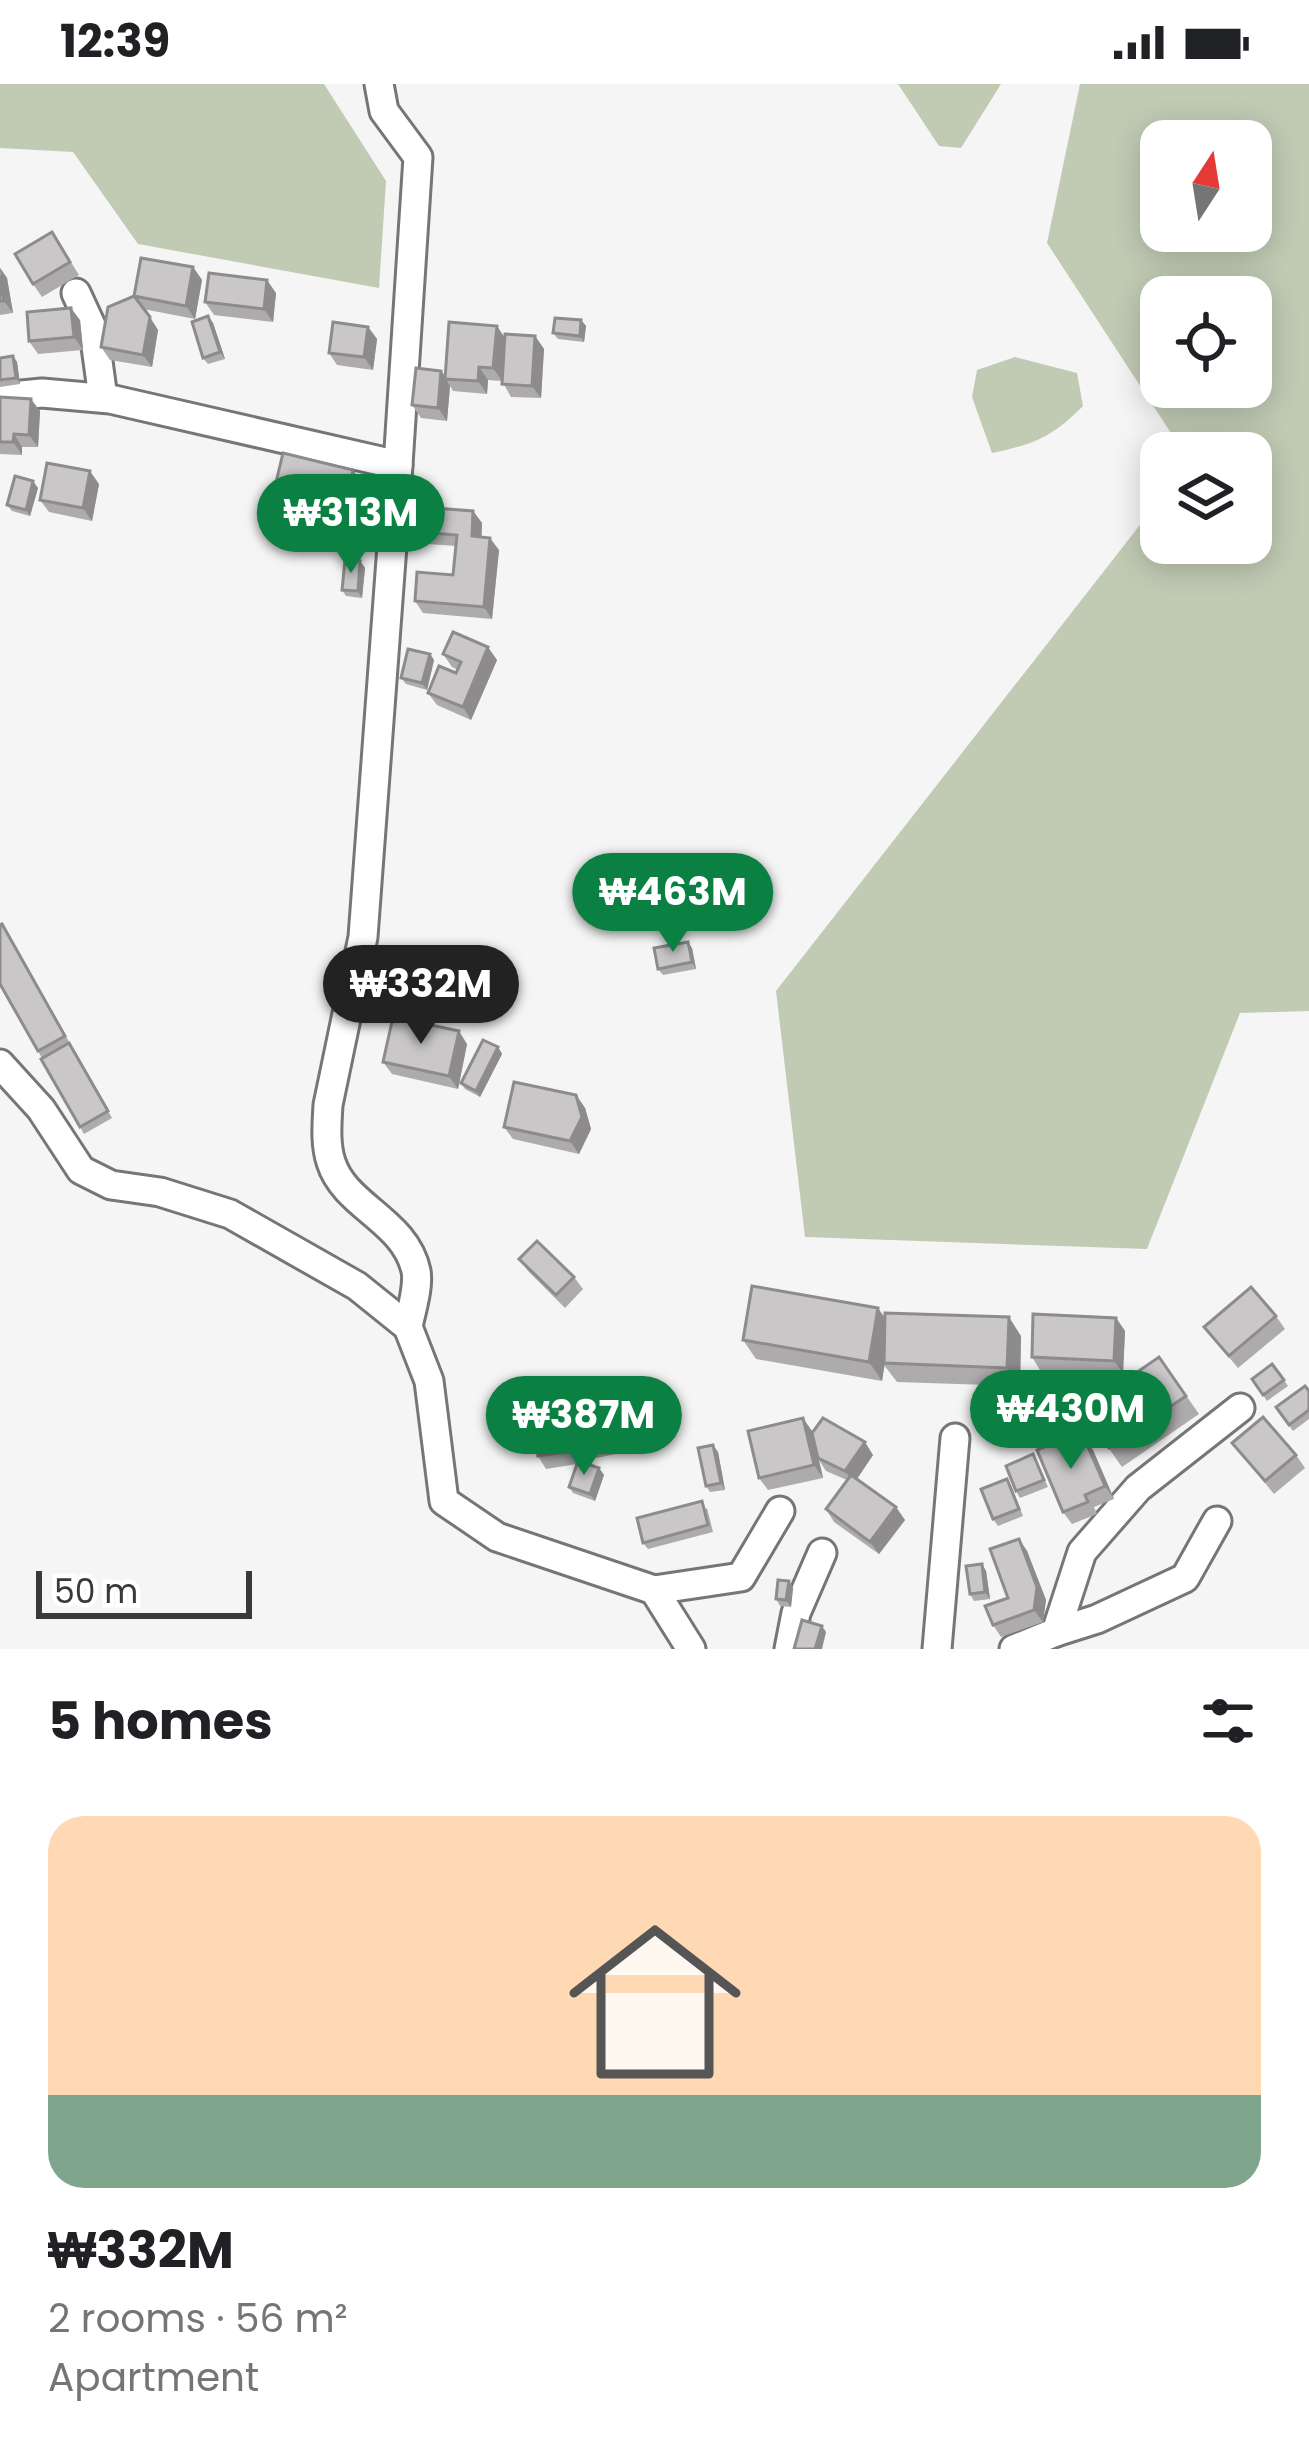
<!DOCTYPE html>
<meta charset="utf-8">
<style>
:root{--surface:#fff;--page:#f2f2f2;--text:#202124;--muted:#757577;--accent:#0b8043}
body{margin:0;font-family:Poppins,sans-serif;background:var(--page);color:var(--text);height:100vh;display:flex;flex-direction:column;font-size:45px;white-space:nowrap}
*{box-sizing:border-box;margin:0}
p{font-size:39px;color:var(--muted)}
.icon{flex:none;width:66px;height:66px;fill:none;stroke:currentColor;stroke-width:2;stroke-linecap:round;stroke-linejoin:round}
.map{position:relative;height:1565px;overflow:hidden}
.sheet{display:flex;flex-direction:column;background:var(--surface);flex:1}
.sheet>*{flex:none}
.needle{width:78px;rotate:12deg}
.fabs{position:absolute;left:1140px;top:36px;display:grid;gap:24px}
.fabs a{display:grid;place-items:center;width:132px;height:132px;border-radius:24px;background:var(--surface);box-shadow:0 6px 30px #0003;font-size:60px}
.scale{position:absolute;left:36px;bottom:30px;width:216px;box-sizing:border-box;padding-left:12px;border:6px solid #39393a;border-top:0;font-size:33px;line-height:42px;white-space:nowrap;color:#39393a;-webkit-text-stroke:9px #fff;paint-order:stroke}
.price{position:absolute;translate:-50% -102px;padding:0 27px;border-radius:42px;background:var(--accent);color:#fff;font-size:39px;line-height:78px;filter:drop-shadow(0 3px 6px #0008)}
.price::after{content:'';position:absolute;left:50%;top:72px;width:36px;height:27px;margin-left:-18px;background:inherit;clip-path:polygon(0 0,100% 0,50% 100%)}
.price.active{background:#222;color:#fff}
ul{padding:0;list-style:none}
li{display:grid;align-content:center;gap:24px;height:636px;padding:0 48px}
li span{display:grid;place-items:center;height:372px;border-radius:36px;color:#555}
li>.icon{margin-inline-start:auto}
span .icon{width:216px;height:216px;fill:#fffc;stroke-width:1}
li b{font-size:51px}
h2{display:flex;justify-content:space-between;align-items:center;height:144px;padding:0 48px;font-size:51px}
.status{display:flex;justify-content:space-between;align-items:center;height:84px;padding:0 60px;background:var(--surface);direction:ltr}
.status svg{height:33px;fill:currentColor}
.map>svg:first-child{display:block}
.green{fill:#c1cbb4;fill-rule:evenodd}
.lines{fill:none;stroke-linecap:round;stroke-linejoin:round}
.minor-casing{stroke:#767677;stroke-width:33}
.minor{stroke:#fff;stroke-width:27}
.wall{fill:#adabab}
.shaded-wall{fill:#8d8b8b}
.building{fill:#c9c7c7;stroke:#8d8b8b;stroke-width:3}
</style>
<div class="status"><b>12:39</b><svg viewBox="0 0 49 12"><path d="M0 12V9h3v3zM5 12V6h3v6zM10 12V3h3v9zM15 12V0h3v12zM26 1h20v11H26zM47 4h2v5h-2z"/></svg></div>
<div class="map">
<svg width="1309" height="1565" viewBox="0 0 1309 1565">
<rect width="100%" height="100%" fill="#f5f5f6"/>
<g class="green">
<path d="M0,0H324L386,97L379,204L138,160L73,68L0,64Z"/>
<path d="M898,0H1001L961,64L939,62Z"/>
<path d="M1080,0H1309V927L1240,929L1147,1165L805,1153L776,907L1161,414V459H1251V369H1184L1047,159ZM1251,57V147H1161V57ZM1251,213V303H1161V213Z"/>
<path d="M1015,273L1077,289L1083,322C1052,353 1035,360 992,369L972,313L977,286Z"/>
</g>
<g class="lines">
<defs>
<g id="minor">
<path d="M76,209L94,248L103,314"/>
<path d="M0,313L42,309L110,315L398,381L418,73L384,27L379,0"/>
<path d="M398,381L363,853L328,1021C327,1039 325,1060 331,1078C345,1123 405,1136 416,1187C419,1203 411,1227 408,1243"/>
<path d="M0,980L41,1025L81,1086L111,1101L160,1108L230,1130L357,1202L408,1243L429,1297L444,1417L497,1453L654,1506L691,1565"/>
<path d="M654,1506L741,1493L780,1427"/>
<path d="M1056,1548L1097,1535L1185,1494L1217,1437"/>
<path d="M789,1565L796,1529L822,1469"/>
<path d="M937,1565L955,1354"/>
<path d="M1014,1565L1056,1548L1082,1468L1138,1404L1240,1324"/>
</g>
</defs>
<use href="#minor" class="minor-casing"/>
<use href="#minor" class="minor"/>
</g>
<g class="wall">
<path d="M52,148L79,191L42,213L33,200Z"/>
<path d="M193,183L202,196L195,235L143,225L158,246L152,283L110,276L101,263L108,223Z"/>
<path d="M0,184L7,194L13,229L0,231Z"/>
<path d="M276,209L273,238L214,231L205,218Z"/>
<path d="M208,232L213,239L225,275L208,280L203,274Z"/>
<path d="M80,236L83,266L38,270L29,257Z"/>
<path d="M581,236L586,242L584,258L558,255L553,249Z"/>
<path d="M497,242L505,254L535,252L544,265L541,314L511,313L502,297L488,296L487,310L453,307L450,302L447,337L421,334L412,321L441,287L445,291Z"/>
<path d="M368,243L377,255L373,286L337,281L329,269Z"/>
<path d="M13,272L17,278L20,300L0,303V274Z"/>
<path d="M0,313L40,327L38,363H22V371L0,370Z"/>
<path d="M353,386L361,398L350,446L321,439L315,431L282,423L273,411Z"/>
<path d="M99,400L92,437L49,428L40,416Z"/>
<path d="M38,404L30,432L12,427L7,421Z"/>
<path d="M473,427L482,439L481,453L499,466L492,535L423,529L415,517L453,491L456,462L428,460L420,448Z"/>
<path d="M360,477L365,484L362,514L346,512L342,506Z"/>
<path d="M430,570L434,576L427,606L406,600L401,594Z"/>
<path d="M443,570L497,576L471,636L437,621L428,609L456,589L458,586L452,583Z"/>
<path d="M6,846L112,1034L84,1050L38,967Z"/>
<path d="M692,864L696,885L663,891L658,885Z"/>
<path d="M467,960L458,1005L392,990L383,978Z"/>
<path d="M498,963L502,970L480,1013L465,1005L461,999Z"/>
<path d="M576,1011L585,1024L591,1045L579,1070L513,1055L504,1043Z"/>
<path d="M519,1175L574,1193L583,1205L565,1224L528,1187Z"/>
<path d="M1276,1232L1285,1245L1238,1284L1204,1243Z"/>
<path d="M885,1234L1021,1252L1020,1302L897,1298L884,1281L882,1297L756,1275L743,1256Z"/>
<path d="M1116,1234L1125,1247L1123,1289L1040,1286L1032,1273Z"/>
<path d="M1159,1273L1199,1330L1122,1383L1082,1326Z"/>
<path d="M1272,1280L1288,1302L1267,1317L1252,1295Z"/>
<path d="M1309,1307V1335L1293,1347L1276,1323Z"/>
<path d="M643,1323L651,1363L596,1374L587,1361Z"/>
<path d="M578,1325L586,1379H584L599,1384L604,1391L595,1417L573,1409L569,1403L577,1380L546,1385L538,1372Z"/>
<path d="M813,1348L873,1371L857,1395L905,1436L879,1470L834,1438L826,1425L847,1396L826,1387L819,1376L823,1394L768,1406L759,1394Z"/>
<path d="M1084,1354L1093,1366L1114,1415L1094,1423L1097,1430L1072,1440L1063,1428L1061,1356L1065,1362Z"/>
<path d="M1232,1359L1296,1371L1305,1384L1274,1410Z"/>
<path d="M718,1368L725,1406L710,1408L706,1402Z"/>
<path d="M1033,1370L1048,1403L1020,1414L1016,1407Z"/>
<path d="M1011,1401L1023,1432L998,1442L993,1435Z"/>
<path d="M707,1424L713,1448L648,1465L643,1459Z"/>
<path d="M1019,1455L1027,1467L1046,1516L1043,1538L1001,1553L993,1541L1008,1514Z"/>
<path d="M982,1480L986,1487L990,1515L974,1517L970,1510Z"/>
<path d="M789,1497L793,1504L791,1523L780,1522L776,1515Z"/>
</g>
<g class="shaded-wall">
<path d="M193,183L202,196L195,235L186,222Z"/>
<path d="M0,184L7,194L13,229L4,217Z"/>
<path d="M267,196L276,209L273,238L264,225Z"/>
<path d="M71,224L80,236L83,266L74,253Z"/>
<path d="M208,232L213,239L225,275L220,268Z"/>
<path d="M150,233L158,246L152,283L143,271Z"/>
<path d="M581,236L586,242L584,258L580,252Z"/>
<path d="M497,242L505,255L502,297L493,284Z"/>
<path d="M368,243L377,255L373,286L364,273Z"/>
<path d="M535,252L544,265L541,314L532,302Z"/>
<path d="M13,272L17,278L20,300L16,294Z"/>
<path d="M479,283L488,296L487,310L478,297Z"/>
<path d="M441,287L450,302L447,337L438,324Z"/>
<path d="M31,315L40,327L38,363L29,351Z"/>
<path d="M14,350L22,363V371L13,358Z"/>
<path d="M353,386L361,398L350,446L342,434Z"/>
<path d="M90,387L99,400L92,437L83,424Z"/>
<path d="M33,397L38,404L30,432L26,426Z"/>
<path d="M473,427L482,439L481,464L472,452Z"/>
<path d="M490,454L499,466L492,535L484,523Z"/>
<path d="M360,477L365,484L362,514L358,507Z"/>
<path d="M488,563L497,576L471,636L463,623Z"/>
<path d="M430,570L434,576L427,606L422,599Z"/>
<path d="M688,858L692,864L696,885L692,878Z"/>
<path d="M459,947L467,960L458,1005L449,992Z"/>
<path d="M498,963L502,970L480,1013L476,1007Z"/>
<path d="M576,1011L585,1024L591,1045L579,1070L570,1057Z"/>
<path d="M878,1224L891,1243L882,1297L869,1278Z"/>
<path d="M1009,1233L1021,1252L1020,1302L1007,1284Z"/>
<path d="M1116,1234L1125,1247L1123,1289L1114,1277Z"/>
<path d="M634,1311L643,1323L651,1363L642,1351Z"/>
<path d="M569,1312L578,1325L586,1379L577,1366Z"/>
<path d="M803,1334L812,1347L823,1394L814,1381Z"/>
<path d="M1084,1354L1093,1366L1114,1415L1105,1402Z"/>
<path d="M865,1358L873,1371L854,1399L845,1387Z"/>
<path d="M713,1361L718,1368L725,1406L721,1399Z"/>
<path d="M599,1384L604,1391L595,1417L590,1410Z"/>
<path d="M896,1423L905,1436L879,1470L870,1458Z"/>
<path d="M1019,1455L1027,1467L1046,1516L1043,1538L1034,1526Z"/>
<path d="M982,1480L986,1487L990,1515L985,1508Z"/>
<path d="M789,1497L793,1504L791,1523L786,1516Z"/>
<path d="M822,1542L826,1548L822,1565H815Z"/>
</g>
<g class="building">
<path d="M52,148L70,178L33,200L15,170Z"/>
<path d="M141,174L193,183L186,222L134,212Z"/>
<path d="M209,189L267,196L264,225L205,218Z"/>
<path d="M0,191L4,217H0Z"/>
<path d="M134,212L150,233L143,271L101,263L108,223Z"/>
<path d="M71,224L74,253L29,257L27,228Z"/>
<path d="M208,232L220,268L203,274L192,238Z"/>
<path d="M555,234L581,236L580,252L553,249Z"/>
<path d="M333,238L368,243L364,273L329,269Z"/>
<path d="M449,238L497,242L493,284L479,283L478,297L445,295Z"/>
<path d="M505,250L535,252L532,302L502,300Z"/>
<path d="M13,272L16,294L0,296V274Z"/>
<path d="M416,284L441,287L438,324L412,321Z"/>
<path d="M0,313L31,315L29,351L14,350L13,358H0Z"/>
<path d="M283,369L353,386L342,434L312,427L314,420L273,411Z"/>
<path d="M47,379L90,387L83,424L40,416Z"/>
<path d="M15,392L33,397L26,426L7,421Z"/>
<path d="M421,423L473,427L472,452L490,454L484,523L415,517L417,488L453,491L457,451L420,448Z"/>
<path d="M345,476L360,477L358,507L342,506Z"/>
<path d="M453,548L488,563L463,623L428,609L439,582L456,589L461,578L443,570Z"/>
<path d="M408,565L430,570L422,599L401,594Z"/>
<path d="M2,840L65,952L38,967L0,900V841Z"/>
<path d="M688,858L692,878L658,885L654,864Z"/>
<path d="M393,933L459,947L449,992L383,978Z"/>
<path d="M483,956L498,963L476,1007L461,999Z"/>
<path d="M69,959L108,1027L80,1043L41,975Z"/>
<path d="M514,998L576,1011L582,1033L570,1057L504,1043Z"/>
<path d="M537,1157L574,1193L556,1211L519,1175Z"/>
<path d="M752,1202L878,1224L869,1278L743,1256Z"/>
<path d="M1251,1203L1276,1232L1229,1272L1204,1243Z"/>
<path d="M885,1229L1009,1233L1007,1284L884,1279Z"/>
<path d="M1033,1230L1116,1234L1114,1277L1032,1273Z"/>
<path d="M1159,1273L1186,1312L1109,1364L1082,1326Z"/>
<path d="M1272,1280L1284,1296L1263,1311L1252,1295Z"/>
<path d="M1305,1302L1309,1307V1326L1289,1341L1276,1323Z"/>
<path d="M634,1311L642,1351L587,1361L579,1321Z"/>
<path d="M569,1312L577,1366L538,1372L529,1318Z"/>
<path d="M1263,1333L1296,1371L1265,1397L1232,1359Z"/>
<path d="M803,1334L814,1381L759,1394L748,1347Z"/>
<path d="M823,1334L865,1358L845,1387L818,1374L812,1349Z"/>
<path d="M1084,1354L1105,1402L1085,1411L1088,1418L1063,1428L1037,1366L1061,1356L1063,1362Z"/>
<path d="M713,1361L721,1399L706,1402L698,1364Z"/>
<path d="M1033,1370L1044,1396L1016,1407L1006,1382Z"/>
<path d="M578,1377L599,1384L590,1410L569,1403Z"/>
<path d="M851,1391L896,1423L870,1458L826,1425Z"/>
<path d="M1007,1395L1019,1425L993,1435L981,1405Z"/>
<path d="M702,1417L708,1441L643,1459L637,1434Z"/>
<path d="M1019,1455L1037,1503L1034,1526L993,1541L985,1522L1008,1514L990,1465Z"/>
<path d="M982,1480L985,1508L970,1510L966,1482Z"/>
<path d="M778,1496L789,1497L786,1516L776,1515Z"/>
<path d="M802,1536L822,1542L815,1565H794Z"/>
</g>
</svg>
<div class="fabs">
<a><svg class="needle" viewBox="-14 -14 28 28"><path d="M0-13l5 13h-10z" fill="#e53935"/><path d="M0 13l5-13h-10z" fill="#757577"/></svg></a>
<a><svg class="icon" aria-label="locate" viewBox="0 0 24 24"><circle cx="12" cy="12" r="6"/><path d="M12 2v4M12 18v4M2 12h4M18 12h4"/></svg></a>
<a><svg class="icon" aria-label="layers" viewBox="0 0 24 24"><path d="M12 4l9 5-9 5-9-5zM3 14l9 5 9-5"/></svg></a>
</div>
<div class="scale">50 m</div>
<b class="price" style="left:351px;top:492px">₩313M</b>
<b class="price" style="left:673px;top:871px">₩463M</b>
<b class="price active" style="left:421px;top:963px">₩332M</b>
<b class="price" style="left:1071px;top:1388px">₩430M</b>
<b class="price" style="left:584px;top:1394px">₩387M</b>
</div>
<section class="sheet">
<h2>5 homes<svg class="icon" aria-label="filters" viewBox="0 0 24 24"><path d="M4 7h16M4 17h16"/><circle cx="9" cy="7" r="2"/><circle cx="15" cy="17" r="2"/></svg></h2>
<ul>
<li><span style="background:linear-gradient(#ffd9b3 75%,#7fa58c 0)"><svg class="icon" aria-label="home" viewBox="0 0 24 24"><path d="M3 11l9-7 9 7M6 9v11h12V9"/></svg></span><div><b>₩332M</b><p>2 rooms · 56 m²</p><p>Apartment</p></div></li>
</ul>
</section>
